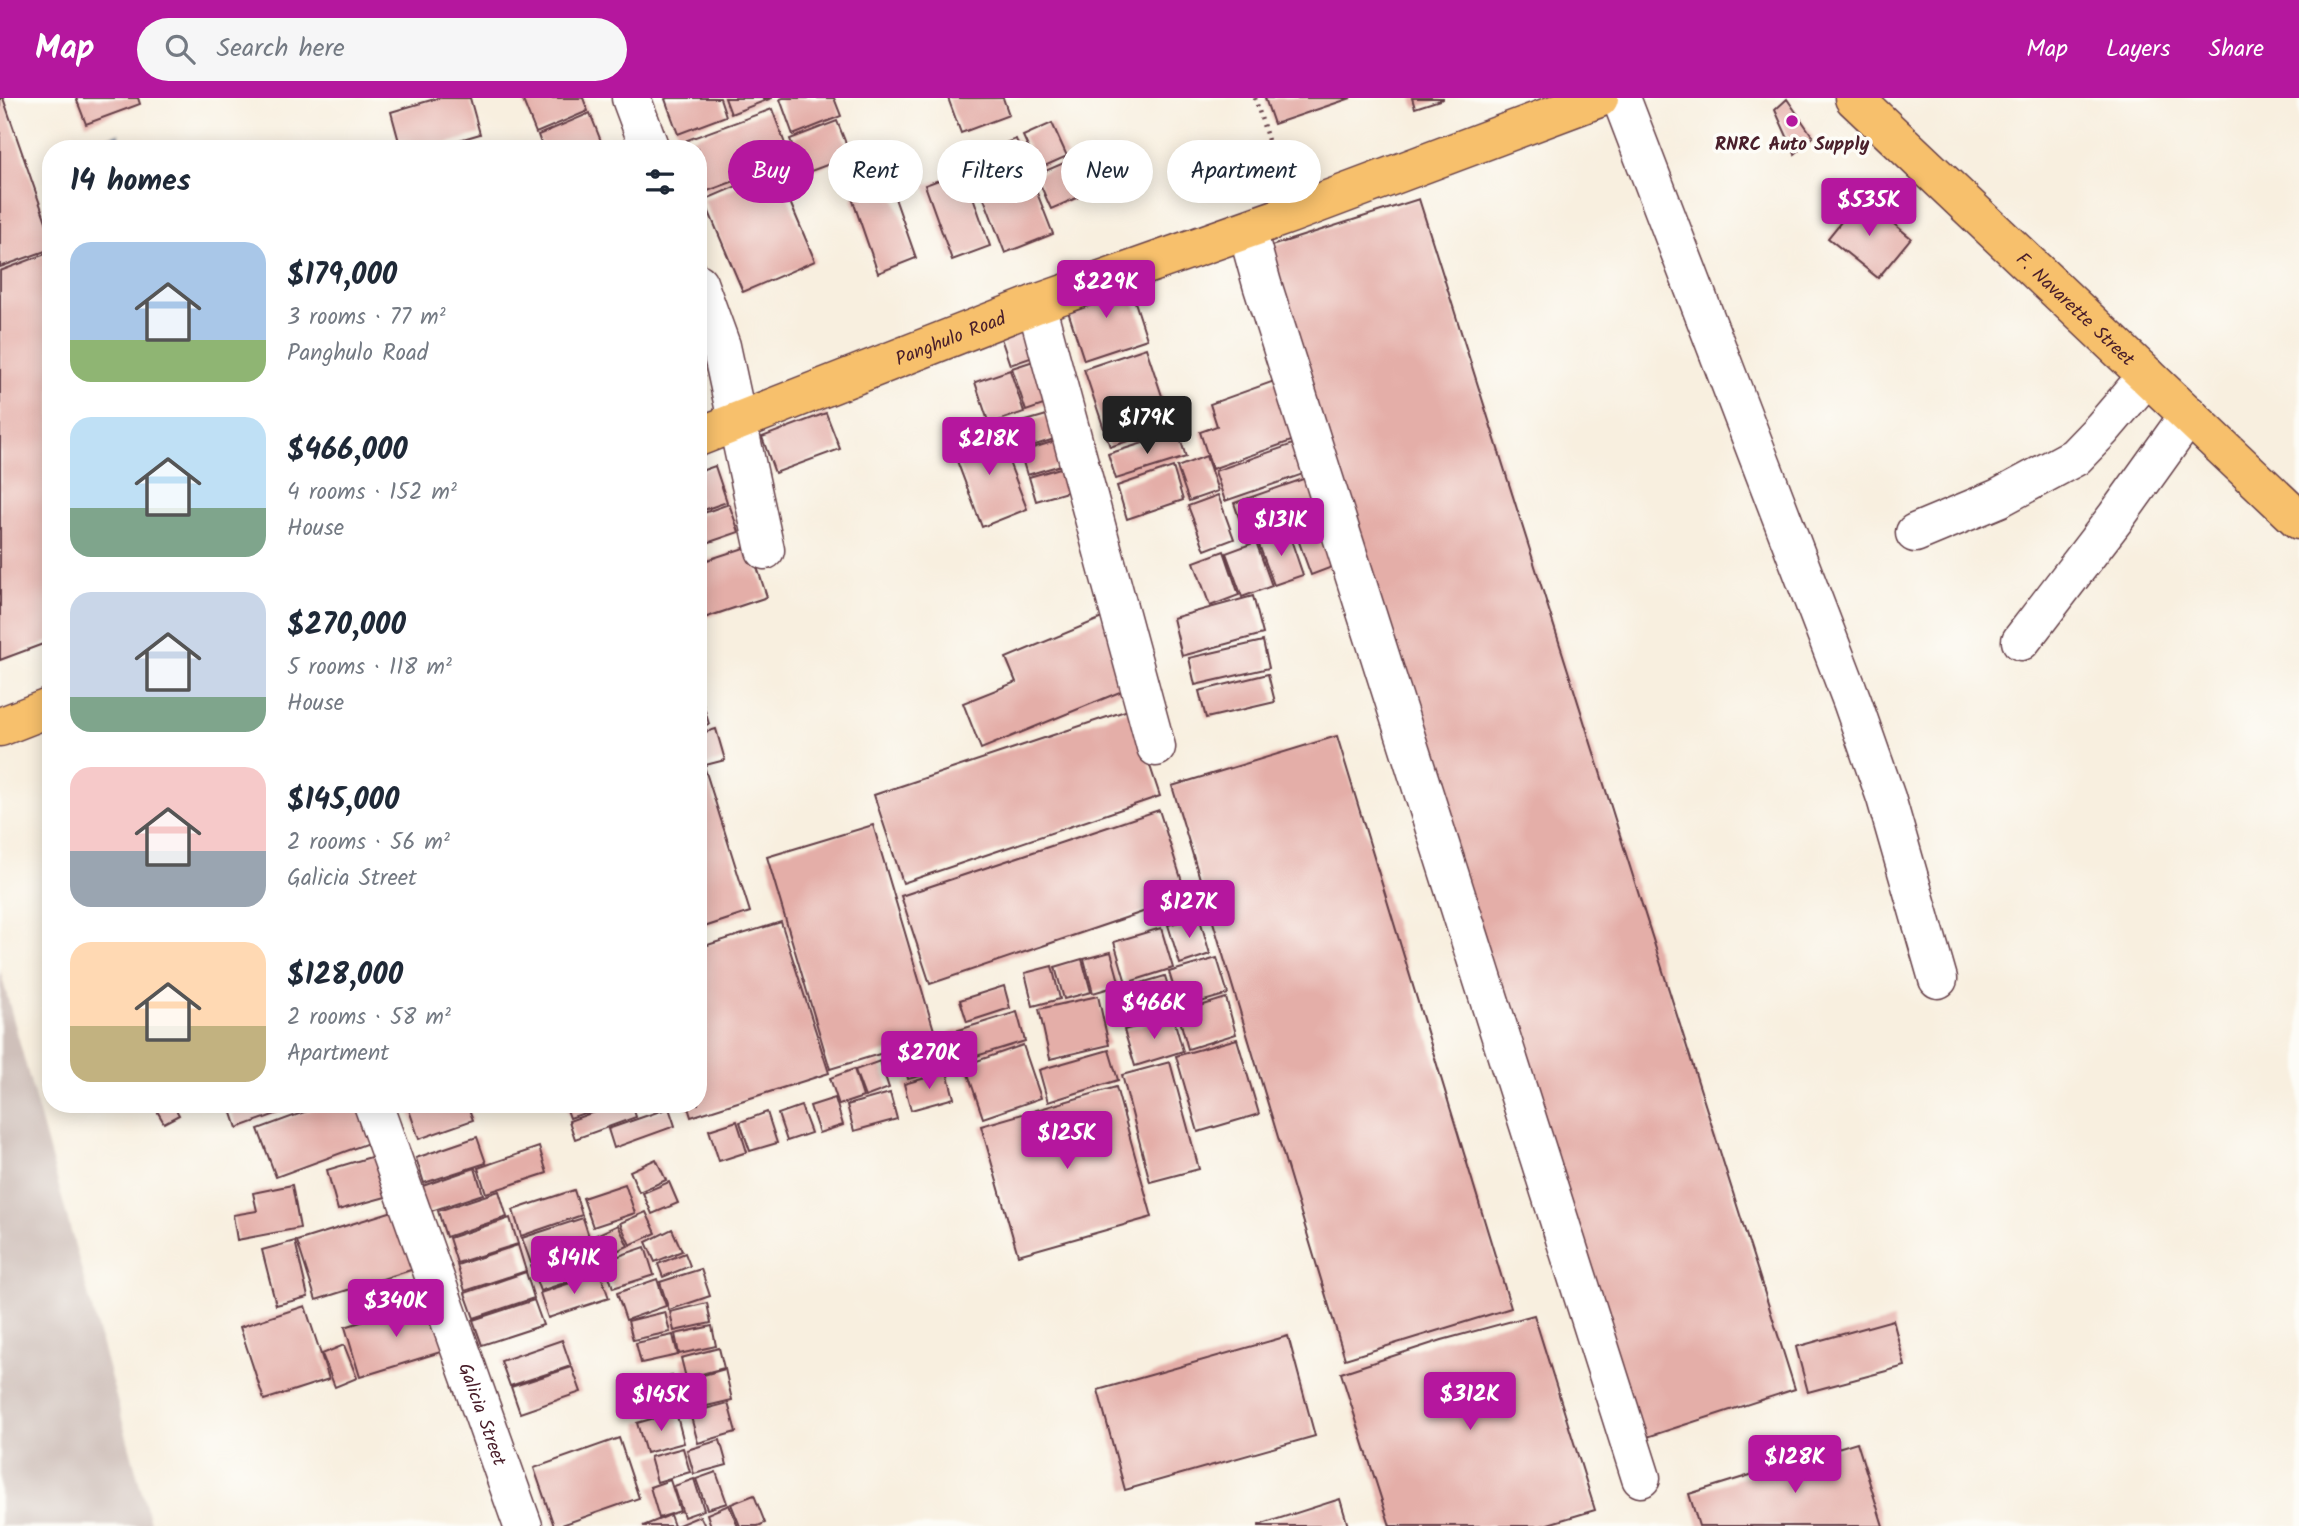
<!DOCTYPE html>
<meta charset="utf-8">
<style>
:root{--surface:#fff;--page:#f6f6f7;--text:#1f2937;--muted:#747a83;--accent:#b5179e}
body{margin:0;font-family:Kalam,sans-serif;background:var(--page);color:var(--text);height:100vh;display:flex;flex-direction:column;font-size:26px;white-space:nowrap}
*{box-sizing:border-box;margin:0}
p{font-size:23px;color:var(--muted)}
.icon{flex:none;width:38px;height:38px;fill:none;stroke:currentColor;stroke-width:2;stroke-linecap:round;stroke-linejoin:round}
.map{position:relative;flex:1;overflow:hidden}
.side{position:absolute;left:42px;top:42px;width:665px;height:973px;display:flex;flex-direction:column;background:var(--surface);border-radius:28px;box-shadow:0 4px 18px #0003}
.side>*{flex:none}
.banner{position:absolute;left:728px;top:42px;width:665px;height:63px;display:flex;gap:14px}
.price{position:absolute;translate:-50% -60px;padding:0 16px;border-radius:7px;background:var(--accent);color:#fff;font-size:23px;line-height:46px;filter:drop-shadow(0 2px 4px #0008)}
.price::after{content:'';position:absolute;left:50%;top:42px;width:21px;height:16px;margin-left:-10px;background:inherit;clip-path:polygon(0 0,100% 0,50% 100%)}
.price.selected{background:#222;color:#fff}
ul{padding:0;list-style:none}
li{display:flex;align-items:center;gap:21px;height:175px;padding:0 28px}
li span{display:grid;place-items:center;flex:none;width:196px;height:140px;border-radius:21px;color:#555}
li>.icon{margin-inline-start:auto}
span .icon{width:84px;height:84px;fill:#fffc;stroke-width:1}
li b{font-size:30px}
h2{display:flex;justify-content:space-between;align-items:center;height:84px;padding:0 28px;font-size:30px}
.tag{padding:0 24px;border-radius:32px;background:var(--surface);box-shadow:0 4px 18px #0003;font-size:24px;line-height:63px}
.tag.selected{background:var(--accent);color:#fff}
header{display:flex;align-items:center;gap:42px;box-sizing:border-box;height:98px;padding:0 35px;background:var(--accent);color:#fff}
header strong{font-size:33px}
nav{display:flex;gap:38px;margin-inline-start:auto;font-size:24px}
.search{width:490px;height:63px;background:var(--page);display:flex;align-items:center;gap:18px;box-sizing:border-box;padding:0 24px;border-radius:38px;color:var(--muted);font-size:26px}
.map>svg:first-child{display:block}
.industrial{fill:#cfc0ba}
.water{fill:url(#water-rules);stroke:#576281;stroke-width:2}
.building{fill:#e4aea8}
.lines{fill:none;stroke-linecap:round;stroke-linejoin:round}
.minor-casing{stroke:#643e46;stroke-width:41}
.major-casing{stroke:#643e46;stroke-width:41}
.path{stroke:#643e46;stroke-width:4.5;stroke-dasharray:2 5;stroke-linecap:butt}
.minor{stroke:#fff;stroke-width:38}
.major{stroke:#f7c06c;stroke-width:38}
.poi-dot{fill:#b5179e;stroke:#fdfcf7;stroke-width:2.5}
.labels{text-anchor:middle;stroke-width:7;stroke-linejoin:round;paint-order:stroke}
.poi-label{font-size:19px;font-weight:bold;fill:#4a1f2b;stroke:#fdfcf7}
.street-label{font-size:19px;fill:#4a1f2b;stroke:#fdfcf7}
</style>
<header>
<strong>Map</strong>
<div class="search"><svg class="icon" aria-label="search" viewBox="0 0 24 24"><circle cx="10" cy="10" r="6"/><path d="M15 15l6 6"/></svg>Search here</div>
<nav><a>Map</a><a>Layers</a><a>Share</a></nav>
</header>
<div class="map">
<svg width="2299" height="1428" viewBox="0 0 2299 1428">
<defs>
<pattern id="water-rules" width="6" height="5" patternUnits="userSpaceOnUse" patternTransform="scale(1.75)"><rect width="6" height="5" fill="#64a5d7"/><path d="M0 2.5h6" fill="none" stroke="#5486af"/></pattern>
</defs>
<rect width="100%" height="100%" fill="#fdfcf7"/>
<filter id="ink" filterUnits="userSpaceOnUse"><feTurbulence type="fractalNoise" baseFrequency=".0143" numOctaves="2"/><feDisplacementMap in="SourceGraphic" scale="14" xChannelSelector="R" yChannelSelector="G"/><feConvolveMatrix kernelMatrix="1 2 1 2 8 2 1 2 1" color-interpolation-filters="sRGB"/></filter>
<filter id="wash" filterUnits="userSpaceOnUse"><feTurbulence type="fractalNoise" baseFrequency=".00686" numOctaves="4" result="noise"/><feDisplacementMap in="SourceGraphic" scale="28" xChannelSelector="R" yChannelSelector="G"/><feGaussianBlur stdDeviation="1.57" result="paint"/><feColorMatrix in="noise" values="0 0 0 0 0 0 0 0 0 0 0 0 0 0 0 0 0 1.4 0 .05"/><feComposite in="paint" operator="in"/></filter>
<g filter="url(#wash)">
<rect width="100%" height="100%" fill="#f8efdf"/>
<path class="industrial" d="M0,872L151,1428H0Z"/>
<path class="water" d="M118,36L124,51H78Z"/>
<g id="blocks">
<g class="building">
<path d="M0,0H3L51,138V151L0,169Z"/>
<path d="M76,0H138L140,6L86,26Z"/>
<path d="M438,0H470L480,36L429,51H401L391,14Z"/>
<path d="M522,0H583L588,13L536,35Z"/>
<path d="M667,0H720L726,18L678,36L665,1Z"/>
<path d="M725,0H772L731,16Z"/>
<path d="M783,0H834L841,18L793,37L780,1Z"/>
<path d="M948,0H1003L1009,17L961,35Z"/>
<path d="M1265,0H1351L1274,26Z"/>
<path d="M1412,0H1443V1L1415,10Z"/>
<path d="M1787,1L1813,39L1795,56L1775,12Z"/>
<path d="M772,11L791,62L705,94L698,75V51H690L687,42Z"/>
<path d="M590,15L604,51H543L538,37Z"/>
<path d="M837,23L851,58L803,76L790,41Z"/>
<path d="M1052,25L1067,58L1038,71L1023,38Z"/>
<path d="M1016,41L1053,136L1005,155L968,59Z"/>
<path d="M1066,64L1081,98L1051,111L1036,77Z"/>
<path d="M776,71L815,163L743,194L704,102Z"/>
<path d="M964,73L990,148L952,162L925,87Z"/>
<path d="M890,86L916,160L878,175L852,100Z"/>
<path d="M1861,99L1911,140L1878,180L1828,140Z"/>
<path d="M1419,101L1795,1291L1641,1341L1265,150Z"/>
<path d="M51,154V543L0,562V173Z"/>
<path d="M1128,182L1147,241L1084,262L1065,204Z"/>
<path d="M1031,213L1045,255L1010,267L996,225Z"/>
<path d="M1146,250L1172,328L1110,349L1084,271Z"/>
<path d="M1046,259L1061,301L1026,313L1012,270Z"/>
<path d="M1010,272L1024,314L989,326L975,284Z"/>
<path d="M1280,281L1300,340L1212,371L1200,334L1217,328L1210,306Z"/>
<path d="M1071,310L1077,334L1019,352L1012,327Z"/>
<path d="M826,315L840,351L775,375L762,339Z"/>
<path d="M996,330L1027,411L982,429L951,347Z"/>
<path d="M1178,334L1186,359L1116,381L1108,356Z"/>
<path d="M1078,336L1085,360L1027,377L1020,354Z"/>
<path d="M1299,344L1309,374L1225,403L1215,373Z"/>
<path d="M1206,358L1218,393L1189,403L1177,369Z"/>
<path d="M1088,362L1094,386L1036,403L1029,379Z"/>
<path d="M715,368L727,404L698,414V374Z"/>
<path d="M1173,369L1183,402L1127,421L1117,388Z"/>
<path d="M1309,379L1322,417L1247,443L1234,405Z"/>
<path d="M1218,397L1234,441L1205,452L1188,408Z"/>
<path d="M729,406L739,434L698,448V417Z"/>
<path d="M1325,422L1340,466L1311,477L1295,433Z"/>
<path d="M1288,433L1303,477L1274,487L1258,444Z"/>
<path d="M1256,444L1272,488L1242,499L1226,455Z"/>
<path d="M750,448L767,499L698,522V465Z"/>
<path d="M1224,453L1239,497L1210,508L1194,464Z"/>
<path d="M1253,498L1263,536L1182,558L1173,520Z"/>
<path d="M1109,517L1137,587L981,651L963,605L1016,584L1006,560Z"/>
<path d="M1263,543L1269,570L1195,587L1189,560Z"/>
<path d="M1268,576L1275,604L1206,620L1199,593Z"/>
<path d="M698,590L709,626L698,629Z"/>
<path d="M1131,611L1160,698L903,785L874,697Z"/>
<path d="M716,631L725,662L698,669V636Z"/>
<path d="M1337,638L1511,1210L1345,1261L1172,688Z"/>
<path d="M704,668L750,814L698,831V670Z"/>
<path d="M1159,712L1187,799L930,886L901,798Z"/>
<path d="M873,727L936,939L830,971L767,759Z"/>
<path d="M1199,818L1210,856L1180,866L1168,827Z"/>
<path d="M781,824L829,975L691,1019L687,1006H698V850Z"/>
<path d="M1161,830L1173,870L1126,885L1114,844Z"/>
<path d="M1111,854L1120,887L1093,895L1084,861Z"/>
<path d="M1217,860L1228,896L1180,910L1169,874Z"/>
<path d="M1082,861L1091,894L1064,901L1055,869Z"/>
<path d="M1052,868L1060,901L1033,908L1025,875Z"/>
<path d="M1165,878L1176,914L1127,929L1117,892Z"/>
<path d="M1004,888L1010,910L967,924L960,902Z"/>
<path d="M1098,898L1109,947L1050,961L1039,911Z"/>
<path d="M1226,900L1236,936L1188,951L1178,915Z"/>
<path d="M1017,914L1025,943L957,964L949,935Z"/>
<path d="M1173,918L1183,953L1135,968L1124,932Z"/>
<path d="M1237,941L1259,1016L1198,1034L1176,958Z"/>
<path d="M944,944L951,970L908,981L901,956Z"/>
<path d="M1023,947L1041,1000L983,1020L965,967Z"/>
<path d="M1109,952L1118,982L1048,1004L1039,972Z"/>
<path d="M880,963L889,990L865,999L855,972Z"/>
<path d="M1170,964L1199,1071L1150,1084L1122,977Z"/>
<path d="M854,971L863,999L839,1007L830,980Z"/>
<path d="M947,974L954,1000L911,1012L904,986Z"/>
<path d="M1116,989L1152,1119L1018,1157L981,1028Z"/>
<path d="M890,995L897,1021L854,1033L847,1007Z"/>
<path d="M835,1000L843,1027L819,1035L810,1008Z"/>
<path d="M153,1006H173L179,1017L164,1025Z"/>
<path d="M229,1006H301V1007L237,1030Z"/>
<path d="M326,1006H361L374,1043L276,1079L258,1031Z"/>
<path d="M407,1006H467L473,1022L419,1041Z"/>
<path d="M565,1006H607V1007L570,1020Z"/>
<path d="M616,1006H632L636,1019L575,1041L569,1023Z"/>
<path d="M801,1008L811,1035L787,1043L778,1016Z"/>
<path d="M669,1010L675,1028L614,1050L608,1031Z"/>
<path d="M767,1014L777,1045L750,1053L740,1024Z"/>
<path d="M737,1023L747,1054L719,1063L709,1032Z"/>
<path d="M477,1039L486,1065L424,1085L416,1060Z"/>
<path d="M539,1049L547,1075L486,1095L478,1070Z"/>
<path d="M381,1056L393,1097L338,1112L327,1072Z"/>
<path d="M656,1061L666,1082L639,1094L630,1073Z"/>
<path d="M475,1070L483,1096L422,1116L414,1091Z"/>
<path d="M669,1084L678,1105L652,1116L643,1095Z"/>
<path d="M625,1086L635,1115L593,1129L583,1100Z"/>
<path d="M292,1087L300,1130L237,1142L233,1117L257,1113L253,1095Z"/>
<path d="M574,1092L582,1117L521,1138L513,1112Z"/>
<path d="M499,1093L507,1119L446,1139L438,1113Z"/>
<path d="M396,1112L414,1171L316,1202L297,1143Z"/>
<path d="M646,1114L656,1135L630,1147L620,1125Z"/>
<path d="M510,1120L518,1146L457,1165L449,1140Z"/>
<path d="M583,1120L591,1145L531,1165L522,1140Z"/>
<path d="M618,1127L628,1148L601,1160L592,1139Z"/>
<path d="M672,1131L682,1153L655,1164L646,1144Z"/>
<path d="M295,1143L308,1199L276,1207L262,1152Z"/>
<path d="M518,1147L526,1173L465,1193L457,1167Z"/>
<path d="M592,1147L601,1173L540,1193L531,1168Z"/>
<path d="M645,1149L654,1177L613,1190L604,1163Z"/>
<path d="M685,1155L690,1168L663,1179L658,1166Z"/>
<path d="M701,1171L710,1198L669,1212L660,1184Z"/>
<path d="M526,1174L534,1200L474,1220L465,1195Z"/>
<path d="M600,1175L609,1200L548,1220L540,1195Z"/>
<path d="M657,1181L666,1208L626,1222L617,1195Z"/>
<path d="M431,1202L447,1252L360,1279L345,1229Z"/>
<path d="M534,1202L543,1227L482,1247L473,1222Z"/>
<path d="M707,1205L711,1225L674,1233L670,1214Z"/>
<path d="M305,1208L329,1281L264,1302L240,1229Z"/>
<path d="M665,1214L670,1234L633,1242L628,1223Z"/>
<path d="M1534,1217L1595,1412L1541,1428H1390L1341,1275L1442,1242Z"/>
<path d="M1893,1222L1905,1268L1808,1294L1796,1249Z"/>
<path d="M712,1228L716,1248L679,1256L675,1236Z"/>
<path d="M673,1237L678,1257L641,1265L636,1245Z"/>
<path d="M1288,1238L1315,1338L1125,1392L1098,1292Z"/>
<path d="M562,1242L571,1268L510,1288L501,1263Z"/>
<path d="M344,1247L357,1280L335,1289L322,1256Z"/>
<path d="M719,1250L724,1270L686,1280L681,1260Z"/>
<path d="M572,1269L581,1294L520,1315L511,1289Z"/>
<path d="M725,1271L732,1302L694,1311L686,1282Z"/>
<path d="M672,1278L680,1307L641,1318L634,1287Z"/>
<path d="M728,1305L736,1334L698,1345L690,1315Z"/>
<path d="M676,1314L684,1345L646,1355L637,1325Z"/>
<path d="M619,1340L639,1400L559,1428H554L534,1370Z"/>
<path d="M720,1342L727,1367L694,1376L687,1352Z"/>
<path d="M1857,1344L1883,1428H1699L1689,1396Z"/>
<path d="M683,1350L690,1374L657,1384L650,1359Z"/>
<path d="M716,1374L727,1405L707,1411L696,1381Z"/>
<path d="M694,1381L704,1412L684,1419L674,1388Z"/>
<path d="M670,1382L680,1413L659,1420L650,1389Z"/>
<path d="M754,1397L765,1425L758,1428H740L731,1406Z"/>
<path d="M1340,1401L1348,1428H1259V1427Z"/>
<path d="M729,1407L738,1428H711L707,1416Z"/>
<path d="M670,1417L674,1428H643Z"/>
<path d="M700,1418L705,1428H676Z"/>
</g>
</g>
</g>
<g filter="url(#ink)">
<use href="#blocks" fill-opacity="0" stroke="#643e46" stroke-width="2"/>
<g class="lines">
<defs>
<g id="minor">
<path d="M631,0L650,51"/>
<path d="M1621,0L1852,603L1886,700L1938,881"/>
<path d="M1247,132L1262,186L1641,1380"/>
<path d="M698,185L721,248L765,452"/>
<path d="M1036,206L1156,649"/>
<path d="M1915,435L1999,400L2075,359L2102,331L2147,278"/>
<path d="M2021,543L2116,419L2189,317"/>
<path id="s1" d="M373,1006L523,1428"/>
</g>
<g id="major">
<path id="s2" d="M1854,0L2299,422"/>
<path id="s3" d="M698,339L1036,206L1290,116L1599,0"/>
<path d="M0,629L51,609"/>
</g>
</defs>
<use href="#minor" class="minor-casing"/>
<use href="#major" class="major-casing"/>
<path class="path" d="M1255,0L1279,78"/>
<use href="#minor" class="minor"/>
<use href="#major" class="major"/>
</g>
</g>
<circle class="poi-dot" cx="1792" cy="23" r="7"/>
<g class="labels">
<g class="poi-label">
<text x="1792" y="52">RNRC Auto Supply</text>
</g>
<g class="street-label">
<text dy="7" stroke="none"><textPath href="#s2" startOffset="306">F. Navarette Street</textPath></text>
<text dy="7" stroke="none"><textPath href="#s3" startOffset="271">Panghulo Road</textPath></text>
<text dy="7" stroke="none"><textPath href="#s1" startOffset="329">Galicia Street</textPath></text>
</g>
</g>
</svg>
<b class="price" style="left:1869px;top:140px">$535K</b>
<b class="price" style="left:1106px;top:222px">$229K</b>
<b class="price selected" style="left:1147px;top:358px">$179K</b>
<b class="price" style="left:989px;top:379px">$218K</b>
<b class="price" style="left:1281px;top:460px">$131K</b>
<b class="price" style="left:1189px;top:842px">$127K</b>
<b class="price" style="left:1154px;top:943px">$466K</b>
<b class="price" style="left:929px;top:993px">$270K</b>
<b class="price" style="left:1067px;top:1073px">$125K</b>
<b class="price" style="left:574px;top:1198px">$141K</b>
<b class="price" style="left:396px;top:1241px">$340K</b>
<b class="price" style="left:1470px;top:1334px">$312K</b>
<b class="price" style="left:661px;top:1335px">$145K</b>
<b class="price" style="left:1795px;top:1397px">$128K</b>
<div class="banner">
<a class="tag selected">Buy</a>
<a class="tag">Rent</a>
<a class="tag">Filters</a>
<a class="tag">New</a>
<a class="tag">Apartment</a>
</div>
<section class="side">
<h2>14 homes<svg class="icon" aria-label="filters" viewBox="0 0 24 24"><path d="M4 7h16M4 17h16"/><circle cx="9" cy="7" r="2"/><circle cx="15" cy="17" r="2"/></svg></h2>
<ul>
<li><span style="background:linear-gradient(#a9c7e8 70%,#8fb573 0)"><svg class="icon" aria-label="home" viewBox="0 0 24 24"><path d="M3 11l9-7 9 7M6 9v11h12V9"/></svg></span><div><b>$179,000</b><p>3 rooms · 77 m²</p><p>Panghulo Road</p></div></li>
<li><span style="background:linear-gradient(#bfe0f5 65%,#7fa58c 0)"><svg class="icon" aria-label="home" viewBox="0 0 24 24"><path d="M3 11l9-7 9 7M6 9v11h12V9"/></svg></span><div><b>$466,000</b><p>4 rooms · 152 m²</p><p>House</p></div></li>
<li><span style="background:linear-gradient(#c9d6e8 75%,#7fa58c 0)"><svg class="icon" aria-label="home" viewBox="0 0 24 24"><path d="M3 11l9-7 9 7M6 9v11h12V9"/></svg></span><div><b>$270,000</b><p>5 rooms · 118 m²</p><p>House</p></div></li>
<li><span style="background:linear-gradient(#f6c9c9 60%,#9aa5b1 0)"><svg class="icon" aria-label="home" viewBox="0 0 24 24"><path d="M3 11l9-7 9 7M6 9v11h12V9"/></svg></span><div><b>$145,000</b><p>2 rooms · 56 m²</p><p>Galicia Street</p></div></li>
<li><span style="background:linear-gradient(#ffd9b3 60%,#c2b280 0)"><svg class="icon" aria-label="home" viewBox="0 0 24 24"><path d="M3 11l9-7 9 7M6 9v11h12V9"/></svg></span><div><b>$128,000</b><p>2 rooms · 58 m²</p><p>Apartment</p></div></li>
</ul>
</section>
</div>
